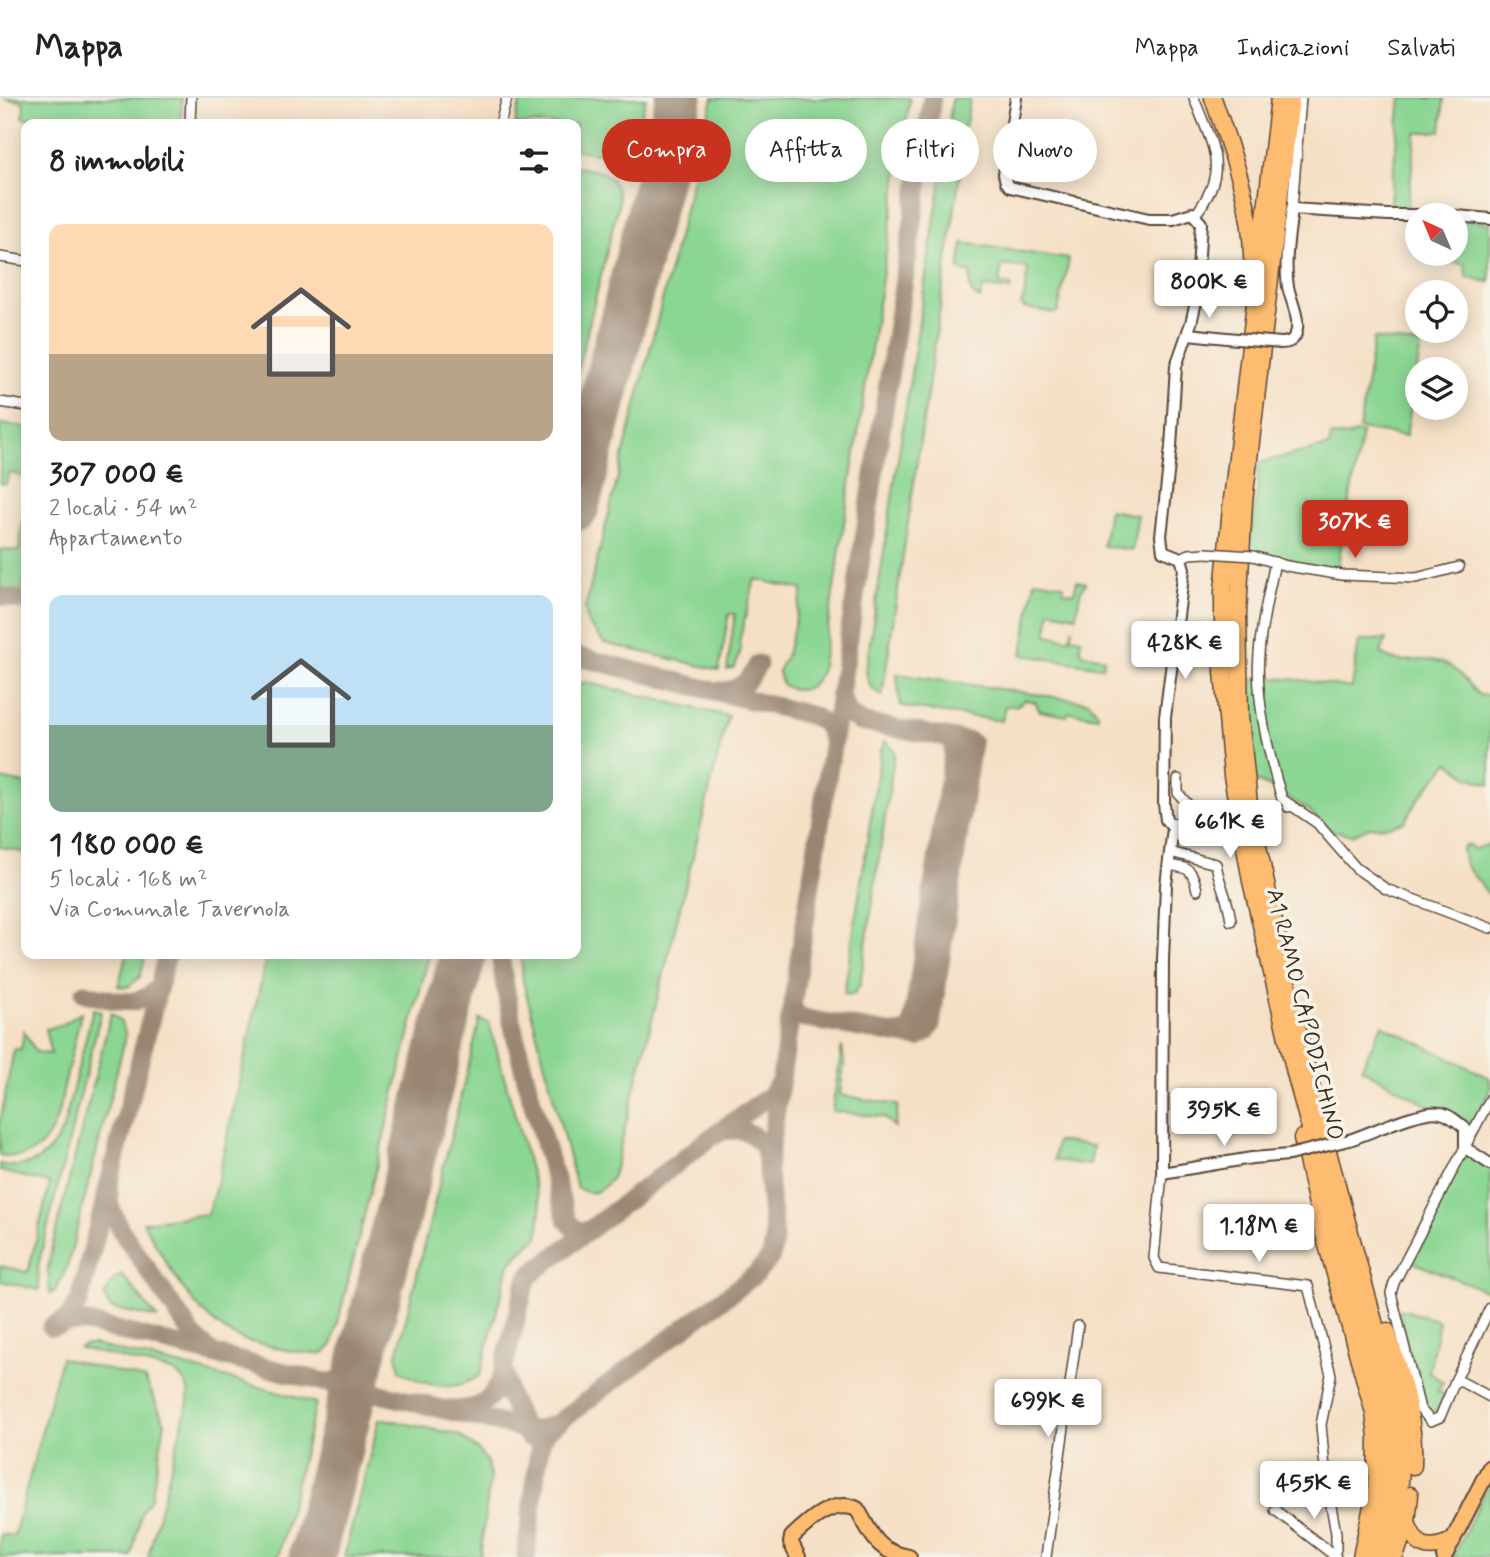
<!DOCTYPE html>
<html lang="it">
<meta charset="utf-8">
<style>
:root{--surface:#fff;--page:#f6f6f6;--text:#222;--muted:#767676;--line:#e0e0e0;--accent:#c8321e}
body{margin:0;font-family:Mynerve,sans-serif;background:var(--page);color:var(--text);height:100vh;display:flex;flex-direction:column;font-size:26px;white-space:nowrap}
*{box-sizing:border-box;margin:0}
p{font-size:23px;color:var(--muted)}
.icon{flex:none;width:38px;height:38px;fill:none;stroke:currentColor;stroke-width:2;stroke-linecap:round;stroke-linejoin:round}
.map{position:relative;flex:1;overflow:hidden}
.sheet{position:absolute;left:21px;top:21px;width:560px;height:840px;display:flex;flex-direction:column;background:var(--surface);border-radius:14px;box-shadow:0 4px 18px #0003}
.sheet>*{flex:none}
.banner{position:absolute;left:602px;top:21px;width:665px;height:63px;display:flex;gap:14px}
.needle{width:46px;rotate:316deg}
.controls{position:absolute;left:1405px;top:105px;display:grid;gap:14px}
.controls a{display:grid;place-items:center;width:63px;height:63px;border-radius:50%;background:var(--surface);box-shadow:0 4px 18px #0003;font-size:35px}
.price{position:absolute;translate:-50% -60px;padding:0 16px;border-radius:7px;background:#fff;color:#222;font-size:23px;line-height:46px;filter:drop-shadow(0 2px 4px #0008)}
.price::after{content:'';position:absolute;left:50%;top:42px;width:21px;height:16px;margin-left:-10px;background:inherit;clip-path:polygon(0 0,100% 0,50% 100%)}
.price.on{background:var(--accent);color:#fff}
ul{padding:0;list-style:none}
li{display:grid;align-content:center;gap:14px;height:371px;padding:0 28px}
li span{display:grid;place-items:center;height:217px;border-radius:14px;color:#555}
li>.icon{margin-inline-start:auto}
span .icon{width:126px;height:126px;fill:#fffc;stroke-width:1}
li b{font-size:30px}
h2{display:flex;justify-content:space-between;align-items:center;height:84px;padding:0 28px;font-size:30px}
.pill{padding:0 24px;border-radius:32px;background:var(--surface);box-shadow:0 4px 18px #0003;font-size:24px;line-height:63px}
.pill.on{background:var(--accent);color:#fff}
header{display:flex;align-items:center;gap:42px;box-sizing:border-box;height:98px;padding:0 35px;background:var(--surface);border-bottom:2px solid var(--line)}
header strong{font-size:33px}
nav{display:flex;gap:38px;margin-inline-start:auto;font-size:24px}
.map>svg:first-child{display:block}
.green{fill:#8bd693;stroke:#638058;stroke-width:2}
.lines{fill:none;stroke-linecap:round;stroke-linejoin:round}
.taxiway{stroke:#988572;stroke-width:19}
.runway{stroke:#988572;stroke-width:47}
.minor-casing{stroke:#574537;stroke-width:12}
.tertiary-casing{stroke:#574537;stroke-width:14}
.primary-casing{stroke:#574537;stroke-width:18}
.motorway-casing{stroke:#574537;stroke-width:19}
.minor{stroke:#fff;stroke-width:9}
.tertiary{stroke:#fff;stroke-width:10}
.primary{stroke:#fdbc70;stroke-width:14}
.motorway{stroke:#fdbc70;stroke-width:16}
.minor-bridge-casing{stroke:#574537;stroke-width:12;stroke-linecap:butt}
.tertiary-bridge-casing{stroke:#574537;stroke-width:14;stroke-linecap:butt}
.minor-bridge{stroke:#fff;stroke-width:9}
.tertiary-bridge{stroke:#fff;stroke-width:10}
.labels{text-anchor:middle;stroke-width:7;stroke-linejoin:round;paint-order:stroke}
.street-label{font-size:23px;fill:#3b2a1e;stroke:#f7f3e8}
</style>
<header>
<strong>Mappa</strong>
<nav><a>Mappa</a><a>Indicazioni</a><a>Salvati</a></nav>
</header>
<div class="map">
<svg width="1490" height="1459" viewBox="0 0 1490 1459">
<rect width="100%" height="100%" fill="#f7f3e8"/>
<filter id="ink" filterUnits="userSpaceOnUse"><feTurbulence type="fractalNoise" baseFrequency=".0143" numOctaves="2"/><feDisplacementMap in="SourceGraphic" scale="14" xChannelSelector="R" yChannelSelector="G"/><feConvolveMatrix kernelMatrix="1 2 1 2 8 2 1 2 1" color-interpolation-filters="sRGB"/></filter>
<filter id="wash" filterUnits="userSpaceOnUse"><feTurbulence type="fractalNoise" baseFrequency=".00686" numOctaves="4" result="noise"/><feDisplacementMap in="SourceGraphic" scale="28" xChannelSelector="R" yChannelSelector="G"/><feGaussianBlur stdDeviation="1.57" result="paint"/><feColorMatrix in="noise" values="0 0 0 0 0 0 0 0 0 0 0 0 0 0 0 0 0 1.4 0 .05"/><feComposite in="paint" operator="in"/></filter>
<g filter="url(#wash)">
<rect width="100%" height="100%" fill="#f5e0c6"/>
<g class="green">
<path d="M3,0H182L181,26H77L23,20L24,4Z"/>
<path d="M521,0H646C638,28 636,60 598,55C590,55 583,52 576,52V26H515Z"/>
<path d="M713,0H910L821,574C813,591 798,598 782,586L778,573L787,556L803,492L755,481L739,544L741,551L735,569L727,572L735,516H729L719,572L604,545L588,525L585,510Z"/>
<path d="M952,0H970L966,27L960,31L948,30Z"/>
<path d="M1401,0H1444L1441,33L1416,35L1407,113L1389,114Z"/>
<path d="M943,67L956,71L960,76L958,89L882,598C869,590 867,585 866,570Z"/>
<path d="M576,69C601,72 617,75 619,104L576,279Z"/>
<path d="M1456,120L1490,125V184L1466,180L1465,167L1440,161V156H1456Z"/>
<path d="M963,145L1069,161L1058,214L1054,215L1024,210L1021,207L1024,199L1028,170L1002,167L999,186L1011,188L1010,192L983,189L980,201C967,195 970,187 971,175L959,172Z"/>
<path d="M1374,240L1421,247L1406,338L1359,331Z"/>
<path d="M0,326L26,329V379L9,375L6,386L0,385Z"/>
<path d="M1356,335H1362L1337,472L1290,465L1248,452L1258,387L1257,365L1329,348L1331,338H1350Z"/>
<path d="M26,395V476L21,494L0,490V454L2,451L19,453Z"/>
<path d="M1109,412L1138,417L1132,452L1103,448Z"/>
<path d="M1035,482L1064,487L1063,493L1074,495L1077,483L1086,485L1080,495L1076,518L1050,513L1047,537L1069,541L1073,530L1071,539L1081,541L1080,550L1083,556L1104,560L1103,569L1022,557Z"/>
<path d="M1386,541L1381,555C1397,570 1421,557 1441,564C1461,572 1466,585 1479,597H1490V687L1468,679L1449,664L1419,700L1405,723L1391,728L1370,729L1351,737L1331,732L1307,711L1273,690L1256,683L1251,674L1244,582C1281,577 1315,584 1352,590L1359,543Z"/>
<path d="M897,576L1089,604L1098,615V619L1069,614L1067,618L1040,613L1035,604L1025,602L1016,608H1005L1002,623L910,610L900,607Z"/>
<path d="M584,584L728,618L613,1078C603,1092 594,1100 577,1090L523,883L521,856H576V589Z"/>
<path d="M885,643L895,653L860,887L853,897L844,896L881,652Z"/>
<path d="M0,681L26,686V755L0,749Z"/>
<path d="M1470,747L1473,751L1490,747V798L1465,767L1462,751L1465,748Z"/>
<path d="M127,856H146L140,879L128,889L118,888Z"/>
<path d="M267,856H429L332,1248L325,1255C303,1256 287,1253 266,1247C257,1245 247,1244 239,1240C196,1222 165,1164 143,1124L207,1116L217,1086Z"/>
<path d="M93,911L101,914L38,1168L39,1192L0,1183V1168L28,1174L50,1085L0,1073V1066C30,1074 51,1057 63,1031Z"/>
<path d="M81,915L57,1020C46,1048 33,1063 0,1057V1024L14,951H21L24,933L36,954L51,956L45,931L59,928Z"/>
<path d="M111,915L120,922L126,937L67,1170L55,1193L50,1196L48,1170L52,1149Z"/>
<path d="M480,921L489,925L541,1110L538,1139L519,1155L509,1167L480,1277C455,1296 424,1288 400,1273L397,1257Z"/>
<path d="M1382,927L1490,980V994L1473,1027L1470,1029L1460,1021L1436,1012L1361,970Z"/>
<path d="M842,948L844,966L840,997L898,1007L895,1029L883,1019L832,1013Z"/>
<path d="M1057,1043L1093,1048L1090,1067L1054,1062Z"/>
<path d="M1464,1055L1490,1071V1194L1407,1162Z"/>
<path d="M122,1177L157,1220L110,1210L104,1198L114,1181Z"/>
<path d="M1398,1212H1405L1439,1223L1429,1274L1443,1284L1438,1293L1445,1297C1441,1306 1439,1315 1429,1314L1423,1305Z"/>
<path d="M85,1247H94L191,1270L316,1305L278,1459H148L188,1303C190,1286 184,1279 169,1272L79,1250Z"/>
<path d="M61,1260L145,1281L165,1325L151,1400L142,1413L131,1459H0V1436L14,1438Z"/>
<path d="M385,1321L459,1337L477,1351L487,1364L490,1379L480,1459H344L379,1322Z"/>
<path d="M1490,1383V1459H1453Z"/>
</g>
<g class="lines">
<g class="taxiway">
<path d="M0,498L26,503"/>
<path d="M576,558L813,618L826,627L833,644"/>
<path d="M719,593C738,594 750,583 758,566"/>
<path d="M500,856C512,946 541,1032 566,1119C571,1130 577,1135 590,1132"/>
<path d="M84,895C111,901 139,914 159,888"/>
<path d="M792,907L796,915L802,920L917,940L926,935L931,927L972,645L968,643L860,624L849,616L840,598"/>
<path d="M898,936L908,933L912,927L954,649L953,641"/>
<path d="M768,1064L932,0"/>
<path d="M109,1095L110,1108L120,1131L193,1238L210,1253"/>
<path d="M57,1228L70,1224L88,1225L333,1286C349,1293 349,1304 347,1319"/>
<path d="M51,1229L67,1221L79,1204L167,856"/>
<path d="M504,1272L509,1299L528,1339"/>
<path d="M324,1284C352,1285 359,1267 366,1244"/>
<path d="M447,1312C474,1312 487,1309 500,1284L524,1191L528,1180L534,1174L718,1034L768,999L779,985"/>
<path d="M347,1319C354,1301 361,1293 381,1296L523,1331L538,1332L555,1326"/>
<path d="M526,1459L539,1353L541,1343L548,1332L756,1176L771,1159L774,1141L766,1054C756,1032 739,1029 718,1034"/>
</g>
<g class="runway">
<path d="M576,409L679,0"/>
<path d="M312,1459L463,856"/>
</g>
</g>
</g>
<g filter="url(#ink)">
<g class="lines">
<defs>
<g id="minor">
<path d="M1194,0C1212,48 1231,71 1195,117"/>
<path d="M190,26L191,0"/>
<path d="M500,26L507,0"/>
<path d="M1292,111L1301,0"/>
<path d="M0,159L26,163"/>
<path d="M0,304L26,308"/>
<path d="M1253,458L1287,468L1342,477L1416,480L1459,469"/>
<path d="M1181,460L1189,456L1206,455"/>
<path d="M1275,464C1269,494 1261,525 1259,556C1255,601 1269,658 1282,701L1292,708"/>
<path d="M1178,681V695L1189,708L1188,727"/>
<path d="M1288,709L1292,708L1317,725L1356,770L1386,791L1490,830"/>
<path d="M1170,726L1179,725L1221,733"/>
<path d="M1170,754L1216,766C1219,786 1229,802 1231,823"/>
<path d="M1168,767C1189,770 1192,770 1197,792"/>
<path d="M1490,1001L1394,1185L1391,1195L1420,1311L1431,1323L1440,1319L1456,1281L1490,1299"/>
<path d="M1162,1075L1154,1160L1159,1170L1308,1188L1331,1277L1321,1327L1326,1381L1336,1435V1451L1333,1459"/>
<path d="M1456,1281L1490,1210"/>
<path d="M1275,1412L1336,1459"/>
<path d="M1046,1459L1078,1228"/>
</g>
<g id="tertiary">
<path d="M1016,0L1004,76L1006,84L1010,89L1149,121H1173L1192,115L1201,125L1196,204L1191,225L1176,268L1171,349L1161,438L1163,453L1181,460L1184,471L1165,619L1164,706L1166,722L1173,730L1166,787L1163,861L1162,1075L1252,1060L1289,1057"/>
<path d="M1456,118L1490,121"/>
<path d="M1188,236L1227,240"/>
<path d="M1281,245C1287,245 1292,244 1295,238C1302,224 1291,203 1288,189C1284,163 1289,136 1292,111L1388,117H1449"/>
<path d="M1349,1042C1369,1036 1422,1010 1441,1015C1450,1017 1458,1024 1465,1030V1048L1467,1051L1490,1066"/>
</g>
<g id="primary">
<path d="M798,1459L791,1445L792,1439C809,1423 833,1400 857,1411C873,1437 875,1453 909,1459"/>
<path d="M1444,1459L1490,1369"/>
</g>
<g id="motorway">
<path d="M1213,0C1231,53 1252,103 1252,160"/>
<path d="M1279,0L1231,410L1223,493V574L1232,678L1251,783L1295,975L1385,1311C1394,1363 1387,1409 1371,1459"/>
<path d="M1291,0L1244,404L1238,515L1240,619L1249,706L1290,898L1317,1013L1397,1308C1406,1361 1400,1408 1385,1459"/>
<path d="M1302,1040L1323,1133L1374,1315L1377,1339L1376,1390L1361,1459"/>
<path d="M1387,1233C1400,1277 1416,1321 1413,1368"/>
<path d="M1407,1424C1416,1450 1428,1454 1452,1443"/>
<path d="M1395,1459L1407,1424L1410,1397"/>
</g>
</defs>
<use href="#minor" class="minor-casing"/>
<use href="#tertiary" class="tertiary-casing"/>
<use href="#primary" class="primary-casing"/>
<use href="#motorway" class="motorway-casing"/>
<use href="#minor" class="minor"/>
<use href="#tertiary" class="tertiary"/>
<use href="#primary" class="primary"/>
<use href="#motorway" class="motorway"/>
<defs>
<path id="minor-bridge" d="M1206,455L1253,458"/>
<g id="tertiary-bridge">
<path d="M1227,240L1281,245"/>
<path d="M1289,1057L1349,1042"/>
</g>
</defs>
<use href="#minor-bridge" class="minor-bridge-casing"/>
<use href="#tertiary-bridge" class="tertiary-bridge-casing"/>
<use href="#minor-bridge" class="minor-bridge"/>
<use href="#tertiary-bridge" class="tertiary-bridge"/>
</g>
</g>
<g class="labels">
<g class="street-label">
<text transform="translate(1306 916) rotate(76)" y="8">A1 RAMO CAPODICHINO</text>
</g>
</g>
</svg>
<div class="controls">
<a><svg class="needle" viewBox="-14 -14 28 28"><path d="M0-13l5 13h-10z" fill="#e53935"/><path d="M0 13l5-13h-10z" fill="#767676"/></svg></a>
<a><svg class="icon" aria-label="locate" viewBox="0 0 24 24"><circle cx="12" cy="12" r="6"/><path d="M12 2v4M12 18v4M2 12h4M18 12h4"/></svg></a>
<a><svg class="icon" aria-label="layers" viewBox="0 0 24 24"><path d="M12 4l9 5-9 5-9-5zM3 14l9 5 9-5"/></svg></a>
</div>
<b class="price" style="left:1209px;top:222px">800K €</b>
<b class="price on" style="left:1355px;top:462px">307K €</b>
<b class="price" style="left:1185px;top:583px">428K €</b>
<b class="price" style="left:1230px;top:762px">661K €</b>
<b class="price" style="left:1224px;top:1050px">395K €</b>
<b class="price" style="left:1259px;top:1166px">1.18M €</b>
<b class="price" style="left:1048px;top:1341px">699K €</b>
<b class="price" style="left:1314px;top:1423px">455K €</b>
<div class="banner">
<a class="pill on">Compra</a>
<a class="pill">Affitta</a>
<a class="pill">Filtri</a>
<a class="pill">Nuovo</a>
</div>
<section class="sheet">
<h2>8 immobili<svg class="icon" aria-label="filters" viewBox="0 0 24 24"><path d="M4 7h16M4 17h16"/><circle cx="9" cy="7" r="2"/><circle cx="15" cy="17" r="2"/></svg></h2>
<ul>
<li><span style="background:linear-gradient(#ffd9b3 60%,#b9a48a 0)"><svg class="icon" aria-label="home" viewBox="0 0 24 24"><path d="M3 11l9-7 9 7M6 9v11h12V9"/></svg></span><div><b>307 000 €</b><p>2 locali · 54 m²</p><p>Appartamento</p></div></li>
<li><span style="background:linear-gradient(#bfe0f5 60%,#7fa58c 0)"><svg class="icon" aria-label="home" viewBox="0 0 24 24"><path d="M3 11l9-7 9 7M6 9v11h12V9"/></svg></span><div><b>1 180 000 €</b><p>5 locali · 168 m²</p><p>Via Comunale Tavernola</p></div></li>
</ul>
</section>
</div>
